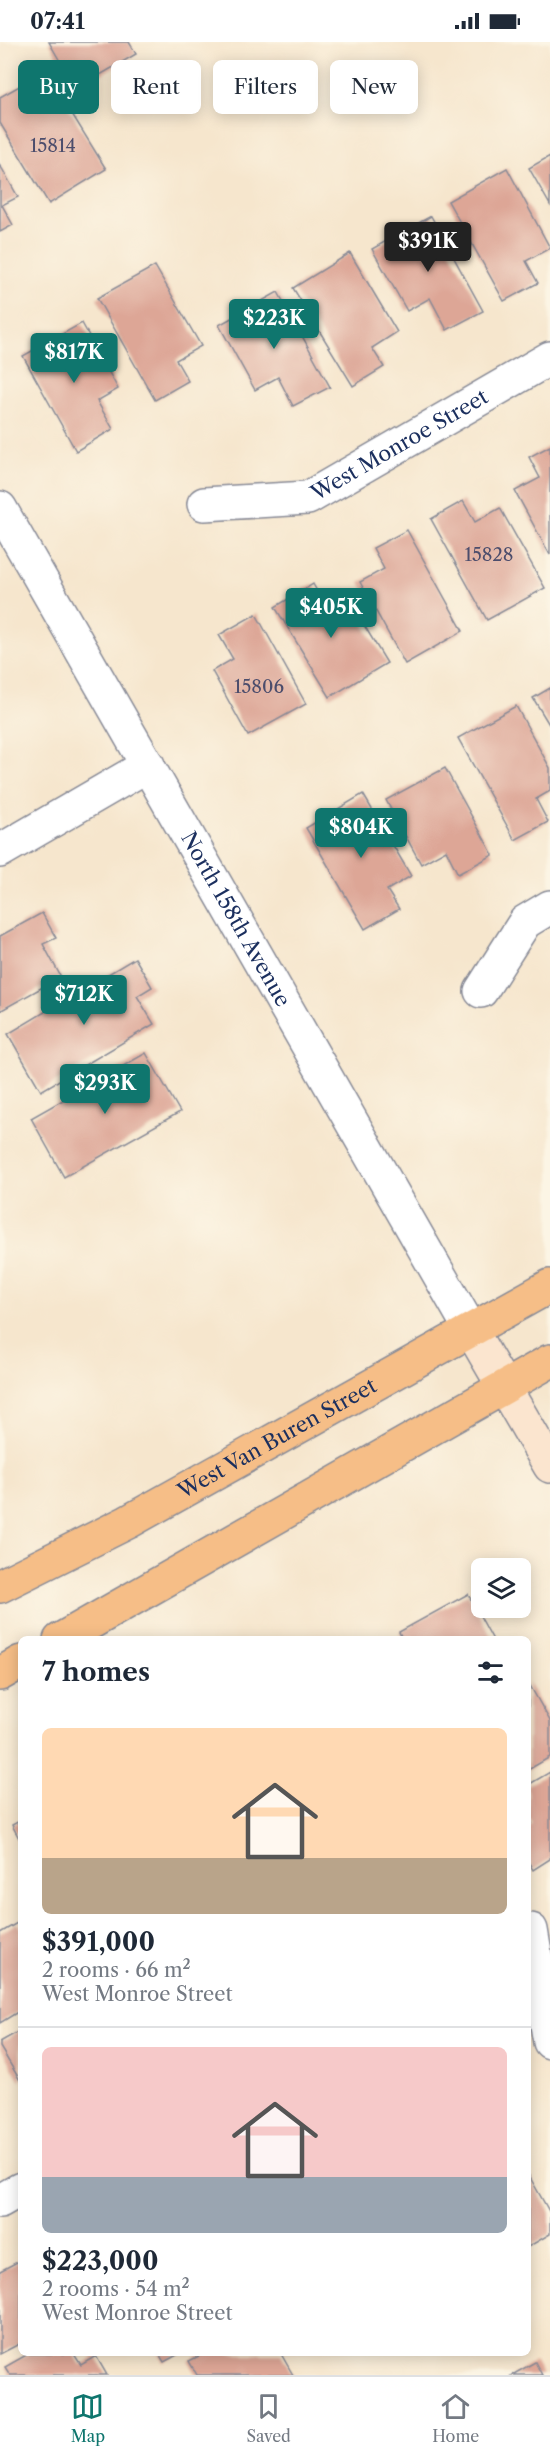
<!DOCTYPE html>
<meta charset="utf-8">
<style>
:root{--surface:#fff;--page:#f6f6f7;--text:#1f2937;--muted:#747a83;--line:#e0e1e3;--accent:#0f766e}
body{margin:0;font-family:"Libre Caslon Text",serif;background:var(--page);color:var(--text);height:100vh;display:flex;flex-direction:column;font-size:22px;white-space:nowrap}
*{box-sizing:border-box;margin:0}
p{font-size:20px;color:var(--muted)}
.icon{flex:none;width:33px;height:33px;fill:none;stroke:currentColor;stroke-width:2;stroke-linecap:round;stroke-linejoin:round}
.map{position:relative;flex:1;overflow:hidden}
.drawer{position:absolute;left:18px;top:1594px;width:513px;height:720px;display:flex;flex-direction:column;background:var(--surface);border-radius:9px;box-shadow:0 3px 15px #0003}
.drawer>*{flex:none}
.top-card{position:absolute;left:18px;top:18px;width:514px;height:54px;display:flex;gap:12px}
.tools{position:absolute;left:471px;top:1516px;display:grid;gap:12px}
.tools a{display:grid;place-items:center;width:60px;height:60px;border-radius:9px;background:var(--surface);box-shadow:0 3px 15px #0003;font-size:30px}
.price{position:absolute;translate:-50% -51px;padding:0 14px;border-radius:6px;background:var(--accent);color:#fff;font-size:20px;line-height:39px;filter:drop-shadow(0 2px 3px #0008)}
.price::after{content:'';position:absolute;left:50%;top:36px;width:18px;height:14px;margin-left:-9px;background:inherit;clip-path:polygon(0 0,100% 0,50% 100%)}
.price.on{background:#222;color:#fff}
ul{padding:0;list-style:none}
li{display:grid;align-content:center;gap:12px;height:318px;padding:0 24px}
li+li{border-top:2px solid var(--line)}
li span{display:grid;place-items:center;height:186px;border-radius:9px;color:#555}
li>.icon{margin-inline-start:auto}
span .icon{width:108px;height:108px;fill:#fffc;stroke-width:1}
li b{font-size:26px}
h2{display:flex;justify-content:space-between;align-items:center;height:72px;padding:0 24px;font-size:26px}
.pill{padding:0 21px;border-radius:9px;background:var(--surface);box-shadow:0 3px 15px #0003;font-size:21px;line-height:54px}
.pill.on{background:var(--accent);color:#fff}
.status{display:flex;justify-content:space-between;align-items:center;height:42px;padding:0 30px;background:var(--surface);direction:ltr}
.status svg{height:16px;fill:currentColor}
.dock{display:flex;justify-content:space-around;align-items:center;height:84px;border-top:2px solid var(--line);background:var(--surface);font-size:16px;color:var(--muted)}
.dock a{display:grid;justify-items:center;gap:3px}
.dock .on{color:var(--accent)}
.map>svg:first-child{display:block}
.building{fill:#dda696}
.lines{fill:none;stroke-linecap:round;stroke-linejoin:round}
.street-casing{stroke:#888a96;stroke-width:36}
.secondary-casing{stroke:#888a96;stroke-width:36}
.primary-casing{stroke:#888a96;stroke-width:36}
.street{stroke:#fff;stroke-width:33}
.secondary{stroke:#fbe5cf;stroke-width:33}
.primary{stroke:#f6be87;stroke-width:33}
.labels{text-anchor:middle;stroke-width:4.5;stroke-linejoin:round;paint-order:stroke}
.number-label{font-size:18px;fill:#4c4d6c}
.street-label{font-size:21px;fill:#1b2f5e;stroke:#fcf5e5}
</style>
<div class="status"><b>07:41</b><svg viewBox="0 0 49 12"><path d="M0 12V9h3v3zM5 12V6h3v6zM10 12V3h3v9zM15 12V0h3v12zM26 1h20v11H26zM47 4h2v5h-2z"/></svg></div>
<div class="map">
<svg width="550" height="2333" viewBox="0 0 550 2333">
<rect width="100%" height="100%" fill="#fcf5e5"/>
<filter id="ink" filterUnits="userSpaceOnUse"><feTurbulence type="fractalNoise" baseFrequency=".0167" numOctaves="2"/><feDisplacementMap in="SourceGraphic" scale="12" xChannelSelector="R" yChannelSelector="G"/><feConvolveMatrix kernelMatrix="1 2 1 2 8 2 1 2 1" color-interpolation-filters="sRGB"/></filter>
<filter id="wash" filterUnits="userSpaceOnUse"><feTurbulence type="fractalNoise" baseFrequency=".008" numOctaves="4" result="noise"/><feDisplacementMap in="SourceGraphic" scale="24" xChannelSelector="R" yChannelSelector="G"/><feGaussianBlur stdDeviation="1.35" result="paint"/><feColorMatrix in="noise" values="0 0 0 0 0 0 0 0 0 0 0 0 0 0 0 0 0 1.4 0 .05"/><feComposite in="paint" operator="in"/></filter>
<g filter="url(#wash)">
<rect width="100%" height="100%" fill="#f6e6cd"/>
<g id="blocks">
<g class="building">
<path d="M49,0H129L136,12L76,47Z"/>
<path d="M23,42L36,62L58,49L106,127L49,162L0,81V55Z"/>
<path d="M550,114V163L529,126Z"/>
<path d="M0,123L18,155L2,163L13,183L0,190Z"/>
<path d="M507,126L550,206L526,219L538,241L504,259L448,159Z"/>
<path d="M431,174L483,269L447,288L430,256L407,269L372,207Z"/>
<path d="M350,211L397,290L372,306L384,325L353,344L293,246Z"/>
<path d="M155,224L201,304L176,318L188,339L155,358L97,256Z"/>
<path d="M278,250L330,345L293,364L278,335L255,348L219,283Z"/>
<path d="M82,281L118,347L97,359L113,387L76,409L23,314Z"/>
<path d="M550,404V513L515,449L540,436L529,415Z"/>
<path d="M463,459L475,480L500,466L545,546L487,578L431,477Z"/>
<path d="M407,488L463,589L405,622L360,540L384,527L373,506Z"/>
<path d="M313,542L327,567L347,555L387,621L330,655L275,565Z"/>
<path d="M256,572L306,662L248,694L212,629L233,617L219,593Z"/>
<path d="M550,646V684L533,656Z"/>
<path d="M516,664L550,726V749L536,757L548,780L515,798L458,696Z"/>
<path d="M445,726L493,813L458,832L446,808L421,822L386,758Z"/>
<path d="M363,752L411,834L387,848L399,867L365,887L306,786Z"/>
<path d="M42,871L56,896L43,902L61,935L0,969V894Z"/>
<path d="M135,916L152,945L137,954L154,982L41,1049L8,992Z"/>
<path d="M146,1011L180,1070L64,1135L31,1076Z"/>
<path d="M468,1552L493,1598H403L399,1590Z"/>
<path d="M528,1640L550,1679V1715L528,1728Z"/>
<path d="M550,1730V1817L533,1828L528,1819V1784L532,1781L528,1774V1743Z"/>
<path d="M21,1778V1800L12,1783Z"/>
<path d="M17,1881L21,1887V1968L0,1981V1891Z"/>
<path d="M21,1988V2040L0,2005V2000Z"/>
<path d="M528,2132L550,2171V2192L528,2205Z"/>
<path d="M21,2218V2301L0,2312V2229Z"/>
<path d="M28,2312H74L81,2323L96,2314L107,2333H10L5,2325Z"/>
<path d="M159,2312H179L164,2320Z"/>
<path d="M203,2312H281L293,2333H197L189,2319Z"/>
<path d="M535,2320L542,2333H512Z"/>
</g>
</g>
</g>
<g filter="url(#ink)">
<use href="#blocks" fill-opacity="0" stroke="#888a96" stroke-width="1.5"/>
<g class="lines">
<defs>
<g id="street">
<path id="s1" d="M204,462L308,456L550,316"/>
<path id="s2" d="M0,466L472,1290"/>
<path d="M0,809L148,723"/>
<path d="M481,949L525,880L550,865"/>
<path d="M531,1888L550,2000"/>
<path d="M0,2159L21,2147"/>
</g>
<path id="secondary" d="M472,1290L550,1424"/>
<g id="primary">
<path id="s3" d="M0,1544L128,1480L550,1244"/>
<path d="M60,1598L550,1319"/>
<path d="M0,1632L21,1620"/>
</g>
</defs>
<use href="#street" class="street-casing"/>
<use href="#secondary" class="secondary-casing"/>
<use href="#primary" class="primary-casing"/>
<use href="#street" class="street"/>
<use href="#secondary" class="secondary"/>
<use href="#primary" class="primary"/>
</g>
</g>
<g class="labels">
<g class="number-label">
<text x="53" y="110">15814</text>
<text x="489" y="519">15828</text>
<text x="259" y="651">15806</text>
</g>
<g class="street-label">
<text dy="7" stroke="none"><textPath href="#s1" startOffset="210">West Monroe Street</textPath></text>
<text dy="7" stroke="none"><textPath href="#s2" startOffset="474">North 158th Avenue</textPath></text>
<text dy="7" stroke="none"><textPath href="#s3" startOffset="314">West Van Buren Street</textPath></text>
</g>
</g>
</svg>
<div class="tools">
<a><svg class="icon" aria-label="layers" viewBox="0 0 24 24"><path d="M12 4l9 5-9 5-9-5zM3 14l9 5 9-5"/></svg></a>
</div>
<b class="price on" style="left:428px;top:231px">$391K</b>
<b class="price" style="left:274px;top:308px">$223K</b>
<b class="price" style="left:74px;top:342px">$817K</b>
<b class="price" style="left:331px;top:597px">$405K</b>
<b class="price" style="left:361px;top:817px">$804K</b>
<b class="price" style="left:84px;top:984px">$712K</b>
<b class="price" style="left:105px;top:1073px">$293K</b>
<div class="top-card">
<a class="pill on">Buy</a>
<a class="pill">Rent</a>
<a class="pill">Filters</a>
<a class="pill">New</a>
</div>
<section class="drawer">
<h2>7 homes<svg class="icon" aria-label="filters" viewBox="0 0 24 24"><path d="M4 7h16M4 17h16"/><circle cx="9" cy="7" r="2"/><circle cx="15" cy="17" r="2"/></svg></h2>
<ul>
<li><span style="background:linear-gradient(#ffd9b3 70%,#b9a48a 0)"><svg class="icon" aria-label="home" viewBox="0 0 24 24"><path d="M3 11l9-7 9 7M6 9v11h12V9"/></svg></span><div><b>$391,000</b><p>2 rooms · 66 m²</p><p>West Monroe Street</p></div></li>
<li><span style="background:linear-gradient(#f6c9c9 70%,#9aa5b1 0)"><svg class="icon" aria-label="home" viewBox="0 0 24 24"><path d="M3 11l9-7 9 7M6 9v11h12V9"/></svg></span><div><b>$223,000</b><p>2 rooms · 54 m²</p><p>West Monroe Street</p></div></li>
</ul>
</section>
</div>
<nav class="dock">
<a class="on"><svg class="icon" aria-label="map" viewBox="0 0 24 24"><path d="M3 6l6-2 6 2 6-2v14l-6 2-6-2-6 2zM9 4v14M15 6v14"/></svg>Map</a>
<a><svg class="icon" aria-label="saved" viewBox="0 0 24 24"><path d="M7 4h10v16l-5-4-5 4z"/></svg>Saved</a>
<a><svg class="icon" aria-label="home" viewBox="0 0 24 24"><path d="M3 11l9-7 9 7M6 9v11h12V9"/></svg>Home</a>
</nav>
